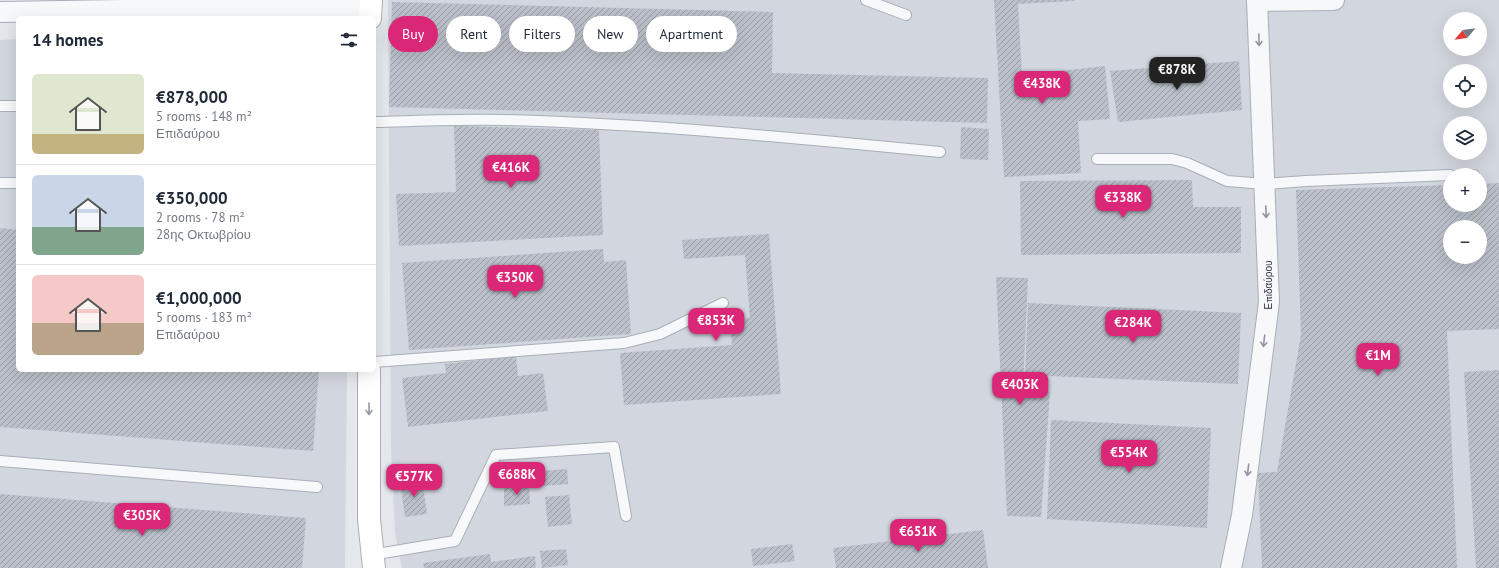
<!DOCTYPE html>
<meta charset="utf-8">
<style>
:root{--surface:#fff;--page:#f2f2f3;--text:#1f2937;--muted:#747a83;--line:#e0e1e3;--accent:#db2777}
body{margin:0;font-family:"PT Sans",sans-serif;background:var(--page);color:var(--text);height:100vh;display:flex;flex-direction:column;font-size:15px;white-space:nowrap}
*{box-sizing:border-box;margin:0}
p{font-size:13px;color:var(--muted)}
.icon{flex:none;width:22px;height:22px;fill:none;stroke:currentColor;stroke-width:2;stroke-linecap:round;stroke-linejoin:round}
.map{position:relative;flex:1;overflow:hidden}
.sheet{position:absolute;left:16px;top:16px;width:360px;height:356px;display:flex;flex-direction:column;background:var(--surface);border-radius:6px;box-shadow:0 4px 16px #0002}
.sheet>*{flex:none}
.hud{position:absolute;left:388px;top:16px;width:380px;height:36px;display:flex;gap:8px}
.needle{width:26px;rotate:241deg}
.controls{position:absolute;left:1443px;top:12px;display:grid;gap:8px}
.controls a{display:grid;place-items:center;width:44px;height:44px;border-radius:50%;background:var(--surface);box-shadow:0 4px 16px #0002;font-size:20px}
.price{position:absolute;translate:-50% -34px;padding:0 9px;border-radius:8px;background:var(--accent);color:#fff;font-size:13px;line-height:26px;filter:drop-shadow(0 1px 2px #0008)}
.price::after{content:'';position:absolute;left:50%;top:24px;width:12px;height:9px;margin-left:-6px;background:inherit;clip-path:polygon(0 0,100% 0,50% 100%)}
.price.on{background:#222;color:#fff}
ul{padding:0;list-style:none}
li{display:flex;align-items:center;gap:12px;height:100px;padding:0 16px}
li+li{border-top:1px solid var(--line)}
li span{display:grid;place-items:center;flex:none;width:112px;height:80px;border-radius:6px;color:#555}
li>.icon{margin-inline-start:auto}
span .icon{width:48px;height:48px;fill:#fffc;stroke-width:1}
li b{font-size:17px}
h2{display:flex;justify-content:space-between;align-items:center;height:48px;padding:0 16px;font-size:17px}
.tag{padding:0 14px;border-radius:18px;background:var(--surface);box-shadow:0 4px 16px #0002;font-size:14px;line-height:36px}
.tag.on{background:var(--accent);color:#fff}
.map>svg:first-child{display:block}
.built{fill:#d2d6de;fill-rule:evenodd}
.building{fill:url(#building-hatch);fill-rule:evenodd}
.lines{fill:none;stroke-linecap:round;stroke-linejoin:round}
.lane-casing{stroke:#a9aeb7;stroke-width:12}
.street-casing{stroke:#a9aeb7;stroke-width:22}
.secondary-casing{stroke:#a9aeb7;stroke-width:24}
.lane{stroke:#f7f8fa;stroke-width:10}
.street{stroke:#f7f8fa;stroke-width:20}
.secondary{stroke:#fff;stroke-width:22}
.oneway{stroke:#9196a0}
.oneway2{stroke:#959aa2}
.labels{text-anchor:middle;stroke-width:3;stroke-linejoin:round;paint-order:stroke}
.street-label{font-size:10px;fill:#2b3445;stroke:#f4f6f9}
</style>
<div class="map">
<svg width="1499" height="568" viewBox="0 0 1499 568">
<defs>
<pattern id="building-hatch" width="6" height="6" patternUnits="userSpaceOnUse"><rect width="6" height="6" fill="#bbc0ca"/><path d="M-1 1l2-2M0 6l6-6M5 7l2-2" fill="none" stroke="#989da6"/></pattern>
</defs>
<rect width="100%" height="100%" fill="#e4e7ec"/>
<g class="built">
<path d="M388,0H1499V568H402L395,533L391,449ZM1450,19H1480V49H1450ZM1450,71H1480V101H1450ZM1450,123H1480V153H1450ZM1450,175H1480V205H1450ZM1450,227H1480V257H1450Z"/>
<path d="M18,39V370H347L345,568H0V40Z"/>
</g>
<g class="building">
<path d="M994,0H1074V1L1018,4L1022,75L1105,66L1110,119L1078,121L1081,173L1004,177Z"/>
<path d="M392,2L773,12L772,73L988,78L987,123L389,107Z"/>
<path d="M1239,61L1242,110L1118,122L1110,71Z"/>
<path d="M454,126L599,130L603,235L399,246L396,194L456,192Z"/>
<path d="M961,127L989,129L988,160L960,159Z"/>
<path d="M1192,180L1193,207H1241V253L1021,255L1020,181Z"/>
<path d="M1499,183V329L1447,331L1457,568H1262L1258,473L1277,472L1301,335L1296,190L1450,185V205H1480V184ZM1450,227H1480V257H1450Z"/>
<path d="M0,228L18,230V370H319L313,451L0,427Z"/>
<path d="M769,234L781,394L624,405L620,353L732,345L730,319L750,318L745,255L684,259L682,240Z"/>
<path d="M603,249L604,262L626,260L631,334L409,350L402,263Z"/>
<path d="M996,277L1028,278L1023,387L1050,392L1041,517L1007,516Z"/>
<path d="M1028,303L1241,313L1238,384L1025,375Z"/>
<path d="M516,356L518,376L543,373L548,411L408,427L402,378L446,373L445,364Z"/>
<path d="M1499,370V568H1476L1464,372Z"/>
<path d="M1051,420L1211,428L1207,528L1047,519Z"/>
<path d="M567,469L568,484L542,486L541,471Z"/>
<path d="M422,478L427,514L405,517L400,481Z"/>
<path d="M529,486L530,504L504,506V488Z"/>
<path d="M0,494L306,518L302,568H0Z"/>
<path d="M569,495L572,524L548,527L545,497Z"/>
<path d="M983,530L988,568H836L833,548Z"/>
<path d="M792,544L795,561L753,566L751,549Z"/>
<path d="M566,549L568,565L542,568L540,551Z"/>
<path d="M490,554L491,562L535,556L536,568H424L423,563Z"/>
</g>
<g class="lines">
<defs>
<g id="lane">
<path d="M866,0L906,15"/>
<path d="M0,106H18"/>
<path d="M374,122C417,121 461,119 504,120C650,124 795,138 940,152"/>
<path d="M1097,159H1172L1187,163L1227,181L1265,184L1306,181L1450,175"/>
<path d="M1462,175H1474"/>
<path d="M0,183H18"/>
<path d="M374,362L624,343L660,334L723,303"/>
<path d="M0,461L317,487"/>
<path d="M371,555L455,541L496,455L614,447L626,516"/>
</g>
<g id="street">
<path d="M1257,1L1334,0"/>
<path d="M0,12L370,6"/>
<path d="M1231,568L1242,515L1269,302L1257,0"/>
</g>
<g id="secondary">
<path d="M370,18L371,0"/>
<path d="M369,370V519L374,568"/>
</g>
</defs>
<use href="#lane" class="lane-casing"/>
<use href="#street" class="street-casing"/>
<use href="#secondary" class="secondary-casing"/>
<use href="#lane" class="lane"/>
<use href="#street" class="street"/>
<use href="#secondary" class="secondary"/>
</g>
<defs><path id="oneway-shaft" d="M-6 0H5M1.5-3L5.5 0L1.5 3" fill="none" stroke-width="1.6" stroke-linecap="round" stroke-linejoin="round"/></defs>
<g class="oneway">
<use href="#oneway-shaft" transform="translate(1259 40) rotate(88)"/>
<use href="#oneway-shaft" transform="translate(1266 212) rotate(88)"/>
<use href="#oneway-shaft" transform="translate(1264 341) rotate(97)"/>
<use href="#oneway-shaft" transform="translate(1248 470) rotate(97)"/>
</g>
<use class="oneway2" href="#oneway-shaft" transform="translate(369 409) rotate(90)"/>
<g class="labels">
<g class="street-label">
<text transform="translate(1268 285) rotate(-90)" y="4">Επιδαύρου</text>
</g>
</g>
</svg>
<div class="controls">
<a><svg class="needle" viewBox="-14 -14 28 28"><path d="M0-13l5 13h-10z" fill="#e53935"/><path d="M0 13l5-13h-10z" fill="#747a83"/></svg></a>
<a><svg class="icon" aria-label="locate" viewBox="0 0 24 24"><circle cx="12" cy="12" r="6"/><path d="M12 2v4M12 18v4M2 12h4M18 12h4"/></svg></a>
<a><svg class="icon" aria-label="layers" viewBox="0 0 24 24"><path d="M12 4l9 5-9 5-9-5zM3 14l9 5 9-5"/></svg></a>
<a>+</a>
<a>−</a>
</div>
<b class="price on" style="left:1177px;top:91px">€878K</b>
<b class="price" style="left:1042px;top:105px">€438K</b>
<b class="price" style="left:511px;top:189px">€416K</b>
<b class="price" style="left:1123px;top:219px">€338K</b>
<b class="price" style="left:515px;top:299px">€350K</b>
<b class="price" style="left:716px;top:342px">€853K</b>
<b class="price" style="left:1133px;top:344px">€284K</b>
<b class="price" style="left:1378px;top:377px">€1M</b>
<b class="price" style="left:1020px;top:406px">€403K</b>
<b class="price" style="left:1129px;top:474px">€554K</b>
<b class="price" style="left:517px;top:496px">€688K</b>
<b class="price" style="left:414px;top:498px">€577K</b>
<b class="price" style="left:142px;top:537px">€305K</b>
<b class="price" style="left:918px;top:553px">€651K</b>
<div class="hud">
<a class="tag on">Buy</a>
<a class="tag">Rent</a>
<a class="tag">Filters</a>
<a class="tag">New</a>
<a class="tag">Apartment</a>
</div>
<section class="sheet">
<h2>14 homes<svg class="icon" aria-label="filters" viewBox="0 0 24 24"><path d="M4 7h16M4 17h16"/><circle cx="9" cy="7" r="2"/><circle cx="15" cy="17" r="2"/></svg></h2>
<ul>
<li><span style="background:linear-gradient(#dfe7d0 75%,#c2b280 0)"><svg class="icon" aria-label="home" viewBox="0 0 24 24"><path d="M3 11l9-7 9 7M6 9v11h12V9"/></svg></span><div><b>€878,000</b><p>5 rooms · 148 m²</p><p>Επιδαύρου</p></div></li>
<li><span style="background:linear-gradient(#c9d6e8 65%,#7fa58c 0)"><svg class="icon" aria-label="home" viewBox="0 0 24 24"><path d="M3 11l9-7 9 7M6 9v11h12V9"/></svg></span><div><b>€350,000</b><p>2 rooms · 78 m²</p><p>28ης Οκτωβρίου</p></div></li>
<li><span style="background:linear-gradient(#f6c9c9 60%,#b9a48a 0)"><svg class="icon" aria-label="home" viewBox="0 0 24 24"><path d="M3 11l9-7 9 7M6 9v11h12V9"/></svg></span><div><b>€1,000,000</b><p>5 rooms · 183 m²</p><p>Επιδαύρου</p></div></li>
</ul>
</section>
</div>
